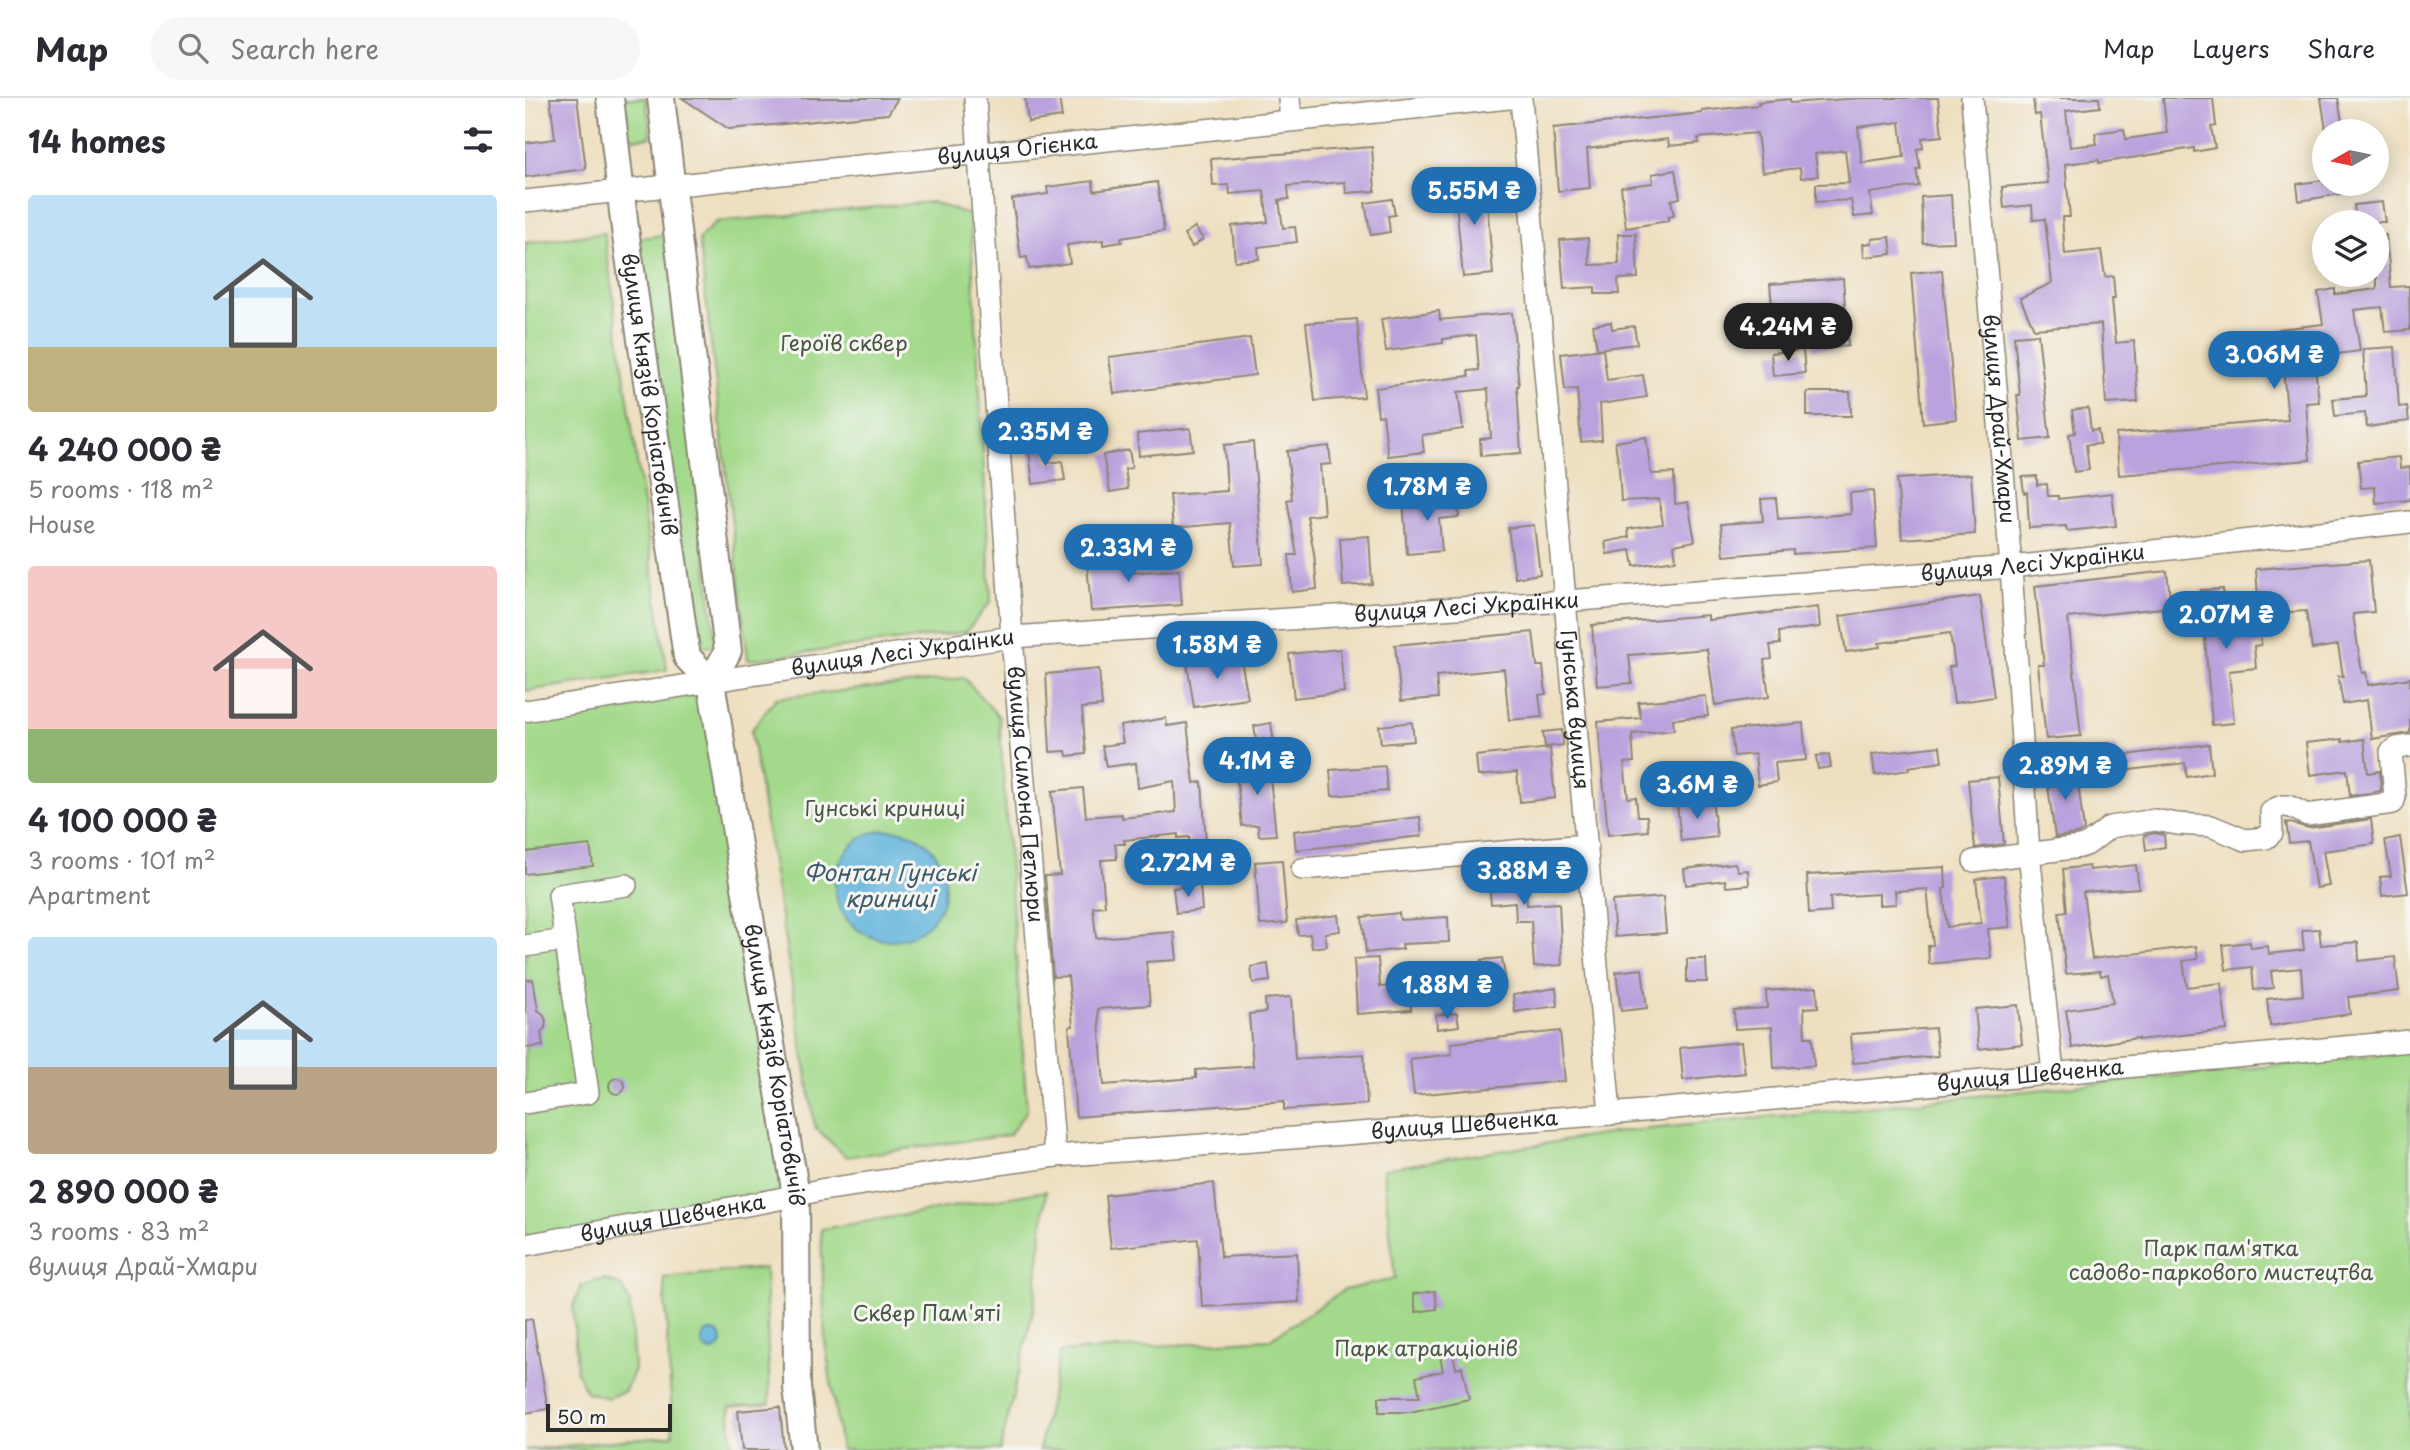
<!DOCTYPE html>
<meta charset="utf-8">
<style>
:root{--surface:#fff;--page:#f7f7f7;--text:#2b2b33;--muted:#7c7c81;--line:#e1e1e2;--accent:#1f6fb2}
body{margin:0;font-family:"Playpen Sans",sans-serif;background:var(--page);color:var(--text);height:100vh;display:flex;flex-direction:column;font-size:26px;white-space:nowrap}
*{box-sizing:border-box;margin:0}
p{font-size:23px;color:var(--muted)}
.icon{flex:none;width:38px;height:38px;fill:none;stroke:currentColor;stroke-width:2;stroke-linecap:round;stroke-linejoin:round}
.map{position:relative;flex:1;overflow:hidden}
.sheet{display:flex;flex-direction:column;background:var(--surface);width:525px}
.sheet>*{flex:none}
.needle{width:46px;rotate:261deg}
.fabs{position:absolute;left:1787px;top:21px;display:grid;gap:14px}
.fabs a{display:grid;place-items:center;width:77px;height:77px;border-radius:50%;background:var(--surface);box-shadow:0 4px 18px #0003;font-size:35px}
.scale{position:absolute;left:21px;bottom:18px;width:126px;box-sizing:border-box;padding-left:7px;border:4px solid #2b2b2b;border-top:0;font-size:19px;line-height:24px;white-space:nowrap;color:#2b2b2b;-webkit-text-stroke:5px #f6f6f2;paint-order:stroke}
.price{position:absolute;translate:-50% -60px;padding:0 16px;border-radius:24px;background:var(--accent);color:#fff;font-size:23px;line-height:46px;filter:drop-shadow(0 2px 4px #0008)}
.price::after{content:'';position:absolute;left:50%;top:42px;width:21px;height:16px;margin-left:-10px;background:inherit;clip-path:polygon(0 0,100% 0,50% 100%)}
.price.selected{background:#222;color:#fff}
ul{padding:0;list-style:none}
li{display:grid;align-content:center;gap:14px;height:371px;padding:0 28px}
li span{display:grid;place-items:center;height:217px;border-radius:7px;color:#555}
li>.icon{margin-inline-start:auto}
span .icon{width:126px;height:126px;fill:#fffc;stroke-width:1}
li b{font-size:30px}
h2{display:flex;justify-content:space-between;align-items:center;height:84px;padding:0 28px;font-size:30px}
header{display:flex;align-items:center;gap:42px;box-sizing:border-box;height:98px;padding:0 35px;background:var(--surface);border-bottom:2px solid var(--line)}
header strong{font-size:33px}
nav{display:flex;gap:38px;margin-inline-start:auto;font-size:24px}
.search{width:490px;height:63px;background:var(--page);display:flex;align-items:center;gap:18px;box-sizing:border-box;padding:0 24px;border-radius:38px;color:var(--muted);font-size:26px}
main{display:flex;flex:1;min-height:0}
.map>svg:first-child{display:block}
.green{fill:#a3d98a;stroke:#67825a;stroke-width:2}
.water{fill:#60b4dc;stroke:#467084;stroke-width:2}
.building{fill:#b9a2dd;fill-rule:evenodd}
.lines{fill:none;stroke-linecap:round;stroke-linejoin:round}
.minor-casing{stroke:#8c8576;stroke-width:24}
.major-casing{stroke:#8c8576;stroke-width:30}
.minor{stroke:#fff;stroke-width:21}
.major{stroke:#fff;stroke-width:26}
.labels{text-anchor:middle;stroke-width:6;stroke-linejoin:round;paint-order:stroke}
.street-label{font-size:21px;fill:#2b2b2b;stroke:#f6f6f2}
.park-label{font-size:21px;fill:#495643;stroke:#f6f6f2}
.water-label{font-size:23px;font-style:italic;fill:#3e5b69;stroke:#f6f6f2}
</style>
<header>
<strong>Map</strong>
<div class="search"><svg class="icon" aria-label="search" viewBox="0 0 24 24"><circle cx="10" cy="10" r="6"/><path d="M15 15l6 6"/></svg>Search here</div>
<nav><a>Map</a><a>Layers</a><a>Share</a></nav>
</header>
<main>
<section class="sheet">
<h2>14 homes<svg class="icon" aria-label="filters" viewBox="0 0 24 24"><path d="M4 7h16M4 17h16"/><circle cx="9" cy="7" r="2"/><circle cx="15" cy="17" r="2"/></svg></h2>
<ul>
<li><span style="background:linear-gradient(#bfe0f5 70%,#c2b280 0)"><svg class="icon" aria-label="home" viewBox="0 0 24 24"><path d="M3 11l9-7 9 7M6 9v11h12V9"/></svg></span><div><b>4 240 000 ₴</b><p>5 rooms · 118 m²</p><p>House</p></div></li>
<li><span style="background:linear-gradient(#f6c9c9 75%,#8fb573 0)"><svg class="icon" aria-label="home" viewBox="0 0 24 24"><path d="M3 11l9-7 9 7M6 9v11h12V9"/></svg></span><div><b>4 100 000 ₴</b><p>3 rooms · 101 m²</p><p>Apartment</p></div></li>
<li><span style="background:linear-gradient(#bfe0f5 60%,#b9a48a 0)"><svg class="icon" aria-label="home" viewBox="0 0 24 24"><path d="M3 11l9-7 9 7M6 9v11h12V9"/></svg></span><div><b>2 890 000 ₴</b><p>3 rooms · 83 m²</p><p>вулиця Драй-Хмари</p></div></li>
</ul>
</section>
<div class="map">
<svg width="1885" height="1352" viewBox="0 0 1885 1352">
<rect width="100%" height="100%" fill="#f6f6f2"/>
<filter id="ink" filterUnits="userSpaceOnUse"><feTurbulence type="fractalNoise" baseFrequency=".0143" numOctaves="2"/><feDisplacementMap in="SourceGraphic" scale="14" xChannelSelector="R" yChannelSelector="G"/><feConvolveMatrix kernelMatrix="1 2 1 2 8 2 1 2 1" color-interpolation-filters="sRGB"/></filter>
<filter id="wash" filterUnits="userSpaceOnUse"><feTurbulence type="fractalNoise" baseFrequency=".00686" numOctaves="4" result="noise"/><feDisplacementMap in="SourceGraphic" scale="28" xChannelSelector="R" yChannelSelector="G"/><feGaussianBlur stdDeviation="1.57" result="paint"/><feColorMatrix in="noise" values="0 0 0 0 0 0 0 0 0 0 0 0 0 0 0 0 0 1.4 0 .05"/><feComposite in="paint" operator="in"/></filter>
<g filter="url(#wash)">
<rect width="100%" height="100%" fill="#eedfc0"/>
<g class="green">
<path d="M97,0H121L126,39L102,41Z"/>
<path d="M406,104L445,117L466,503L441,534L223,562L174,141L191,124Z"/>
<path d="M79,135L142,572L0,593V145Z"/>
<path d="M143,136L191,547L171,550L111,141Z"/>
<path d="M439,580L474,619L502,1012L484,1037L321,1059L290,1029L226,633L251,600Z"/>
<path d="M186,584L271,1097L0,1147V613Z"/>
<path d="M1885,954V1352H514L535,1254L745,1241L819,1192L870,1181L858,1071L1095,1034Z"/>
<path d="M521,1093L509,1209L475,1352H316L300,1243L296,1131Z"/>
<path d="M240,1170L245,1306L205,1309L207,1352H0L148,1337L139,1180Z"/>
<path d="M79,1181L97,1188L105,1205L109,1271L100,1293L82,1300L61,1294L52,1274L48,1208L56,1188Z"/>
</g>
<g class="water">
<circle cx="365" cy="787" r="55"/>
<circle cx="187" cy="1243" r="10"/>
</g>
<g id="blocks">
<g class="building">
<path d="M25,0H52L61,71L0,79V45L30,41Z"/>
<path d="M157,0H373L363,16L204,31Z"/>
<path d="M500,0H534L537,19L503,24Z"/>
<path d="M1336,0H1413L1417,38L1397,40L1398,50L1392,51L1395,71H1391L1394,88L1345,95L1348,117L1329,119L1326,102L1291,104V86L1324,85L1320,52L1290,56L1293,78L1276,80L1275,70L1237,74L1232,35L1173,40L1174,45L1144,48L1143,41L1062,51L1065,90L1033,93L1028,30L1177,15V13L1234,7L1233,4L1265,1V5ZM1375,24L1379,59L1337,65L1333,29Z"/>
<path d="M1508,0H1574L1575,9L1541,13L1545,49L1572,46L1570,35L1599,31L1601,41L1642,35L1638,0H1688L1691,28L1686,29L1690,50L1669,54V50L1574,65V62L1540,66L1545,119H1537L1540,156L1576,152L1580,179L1588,178L1590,201H1587L1591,245L1609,243L1613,304L1581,306L1576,226L1509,231L1495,200L1527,185L1520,121L1508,122L1507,107L1479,110L1477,89L1523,85L1515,16L1510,17Z"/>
<path d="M1796,0H1813L1818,29L1801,32Z"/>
<path d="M847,49L850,93L821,95L820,84L763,88L764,101L754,102L758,130L770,129L772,144L733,149L734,161L710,163L707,128L743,124L739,93L705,96L704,87L688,88L686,61Z"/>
<path d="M1150,72L1155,100L1146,102L1149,118L1143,119V123L1101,130L1096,89L1128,85L1127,76Z"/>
<path d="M960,80L968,176L938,179L929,83Z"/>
<path d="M1799,82V86H1827L1828,94L1774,103L1772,86Z"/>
<path d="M568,83L569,93L632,84L639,133L596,140L597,144L578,147V142L542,147L545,165L504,171L502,159L496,160L487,101L523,96L522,89Z"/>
<path d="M1426,97L1429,144L1398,145L1396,99Z"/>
<path d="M867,101L870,117L863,118L865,134L846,137L840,105Z"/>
<path d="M1857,104L1860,124H1831L1829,107Z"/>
<path d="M670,129L678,141L667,149L659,136Z"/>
<path d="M1093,136H1111L1113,180L1093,181L1094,196H1070V189L1039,191L1035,142L1063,140L1065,167L1094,166Z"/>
<path d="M1861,137L1866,189L1884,188L1885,232L1860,234L1857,209L1829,212L1835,253L1789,259L1794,304L1781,305L1785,362L1594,377L1591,336L1763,322L1754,231L1798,226L1793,194L1810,191V196L1852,191V138Z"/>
<path d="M1365,139L1367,156L1339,159L1338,146L1347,145V141Z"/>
<path d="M1417,172L1431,321L1398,325L1386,175Z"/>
<path d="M1318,180L1323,248L1288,252L1283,217L1248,219L1245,186Z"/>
<path d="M914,213L915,222L987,215L994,288H992L996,355L956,358L955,341L966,340L963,291L933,294L938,331L897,337L899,354L863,358L858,317L853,318L850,290L944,278L943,273L954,272L951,237L918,241V245L861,253L856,221Z"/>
<path d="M832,221L839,299L790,303L781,225Z"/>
<path d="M1086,224L1087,231L1109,228L1112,246L1072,251L1068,227Z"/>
<path d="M1513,236L1525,340L1497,343L1492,297H1495L1489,238Z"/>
<path d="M725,240L730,277L589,296L584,259Z"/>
<path d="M1870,249L1874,309L1882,308L1884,323L1842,329L1840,315L1810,318L1808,301L1841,298L1838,251Z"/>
<path d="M1078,251L1082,282L1118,277L1122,299L1075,306L1077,342L1056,344L1052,291L1040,292L1036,256Z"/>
<path d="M1278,252L1280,275L1248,278L1246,255Z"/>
<path d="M1282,294H1325L1326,318H1282Z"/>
<path d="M1563,310L1566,333L1573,332L1575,346L1561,347L1564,372L1549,374L1544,336L1550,335L1547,312Z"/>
<path d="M665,330L668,352L614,358L612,336Z"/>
<path d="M1121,339L1126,376L1149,375L1150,406L1163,404L1170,443L1149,447L1151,462L1109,468L1106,452L1082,456L1080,444L1104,439L1103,431L1138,426L1134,401L1096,403L1094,371L1090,344Z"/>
<path d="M728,344L738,466L709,468L705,425L648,430L645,397L702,393L699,347Z"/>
<path d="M804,348L806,366L795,367L799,416L782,418L789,455L792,491L767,494L764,457H772L762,402L767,401L762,353Z"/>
<path d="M520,351L522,365L537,363L540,382L508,386L504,353Z"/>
<path d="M604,352L607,370L600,371L603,391L585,394L578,357Z"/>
<path d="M1874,359L1875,370L1885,369V402L1851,405L1850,389L1836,390L1833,363Z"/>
<path d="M1446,376L1450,436L1377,441L1372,381Z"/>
<path d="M1512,378V387L1522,386L1523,398H1533V401L1587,395L1591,428L1542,433L1541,428L1504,430L1502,394L1499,395L1497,379Z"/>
<path d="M1348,393L1352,450L1268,456V452L1199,458L1196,426L1238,423L1236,401L1251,400L1253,421L1326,416L1325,395Z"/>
<path d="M932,399L934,419L914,421L917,453L882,456L878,403Z"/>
<path d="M1009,427L1015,476L990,480L983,430Z"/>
<path d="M844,438L847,486L818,488L815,440Z"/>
<path d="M597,450L599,475L654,472L657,507L566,513L561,452Z"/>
<path d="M1844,462L1849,514L1828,516L1837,575L1841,574L1843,587L1885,580V635L1847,641L1842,602L1818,606L1813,578H1818L1813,547L1787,551L1781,513L1734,516L1731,471Z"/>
<path d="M1642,473L1646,509L1543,520L1556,638L1521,641L1513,567H1519L1510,488Z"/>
<path d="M1698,491L1700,520L1733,517L1736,547L1729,548L1731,570L1704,573L1709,625L1687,627L1676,492Z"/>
<path d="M1455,498L1469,599L1429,605L1424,569L1430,568L1425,535L1354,545L1355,549L1321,554L1315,518Z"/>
<path d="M1293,509L1295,529L1254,534L1255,546L1245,547L1247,561L1239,562L1244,599L1190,607L1182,551L1104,557L1107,585L1072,588L1067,527L1183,517V522Z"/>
<path d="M1008,534L1012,568H1018L1021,596L1014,597L1017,619L984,622L979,571L911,578L913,600L876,603L870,547Z"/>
<path d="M815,551L819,594L769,600L764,556Z"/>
<path d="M715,556L723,601L669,609L662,565Z"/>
<path d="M574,571L577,608L557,610L561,656L542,658L541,653L525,654L521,576Z"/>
<path d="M1181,598L1183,618L1148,621L1149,632L1107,636L1109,664L1099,665L1103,700L1111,699L1113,718H1122L1123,733L1083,737L1073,624L1116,620L1113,604Z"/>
<path d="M641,620L642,628L662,625L669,685L677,684L682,760L667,762L664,739L653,740V736L599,742L600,746H590L592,761L576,762L580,808L568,809L571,840L649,834L652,862L621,864L625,907L573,911L579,987L671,980V972L728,968L724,916L741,914L740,901L766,899L770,961L839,956L842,1006L759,1012V1003L551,1019L544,929L548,928L543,878L528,879L520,778L535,777L527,693L558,690L561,719L597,716V720L651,714L649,683L613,690L611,665L581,669L577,648L598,645L595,628Z"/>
<path d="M887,624L889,643L856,646L854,628Z"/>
<path d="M746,625L750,651L733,653L729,628Z"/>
<path d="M1278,625L1281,662L1250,665L1252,684L1233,687L1230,656L1209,658L1206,632Z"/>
<path d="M1037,632L1038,647L1020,649L1018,634Z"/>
<path d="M1817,641V644L1839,641L1843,675L1855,673L1856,693L1825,698L1822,672L1785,677L1781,645Z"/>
<path d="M1684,646L1687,675L1662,679L1660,665L1581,675L1578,650L1592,648L1593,658Z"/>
<path d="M1415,648L1417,664L1383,669L1384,672L1350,677L1347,656Z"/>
<path d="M1025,650L1030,700L995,704L992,674L953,678L951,658Z"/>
<path d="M1304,657L1306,669L1293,671L1291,658Z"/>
<path d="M743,660L751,737L734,738L733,727L717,728L711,671L728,669L727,662Z"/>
<path d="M860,668L862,693L807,698L805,672Z"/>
<path d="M1551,670L1559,732L1552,736L1530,739L1521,674Z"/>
<path d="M1473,679L1479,746L1450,750L1443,682Z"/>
<path d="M1187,702L1192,739L1156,743L1152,706Z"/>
<path d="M895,719L897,738L771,752L769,733Z"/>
<path d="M1846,721L1849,746L1798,753L1804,788L1791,790L1783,743L1764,745L1761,724L1784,730Z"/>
<path d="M1630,735L1639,737L1640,749L1621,752L1619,737Z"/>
<path d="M1875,739L1883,795L1857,798L1855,779L1866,778L1860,742Z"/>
<path d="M65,747L68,768L0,776V754Z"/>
<path d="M757,762L762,825L735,827L730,764Z"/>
<path d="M1013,764L1014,774L1000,776L1002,807L1034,805L1037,867L1009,869L1006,823H991L990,804L966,806L964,786L944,788L943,770Z"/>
<path d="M1210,765L1213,773L1223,772L1224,787L1201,789L1200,782L1161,787L1159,771Z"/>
<path d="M1611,767L1614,790L1558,794L1567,861L1671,848L1673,861L1658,863L1662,889L1696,885L1702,932L1613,942V940L1547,950L1541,912L1588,905L1583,876L1576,878L1575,873L1541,876L1534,814L1542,813L1538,771L1564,768L1565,772Z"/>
<path d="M1420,769L1421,790L1418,791L1422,829L1456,825L1451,781L1479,778L1485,829L1463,831L1466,860L1404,866L1403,848L1408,847L1402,791L1370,793L1371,806L1354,807V796L1305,799L1306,814L1284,816L1282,777Z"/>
<path d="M675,787L677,812L651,815L648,790Z"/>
<path d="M1138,799L1141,835L1090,839L1087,803Z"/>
<path d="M874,815L875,822L923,819L924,844L877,846L878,851L841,855L837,819Z"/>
<path d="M813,817L815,833L800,835L802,848L787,850L785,836L773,837L771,822Z"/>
<path d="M1794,831L1796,847L1833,844L1834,863L1870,859L1874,893L1823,899L1825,916L1745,928L1742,901L1778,897L1776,870L1746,873L1748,890L1729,892L1727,869L1701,872L1698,847L1725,844L1726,850L1743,848L1744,856L1779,852L1777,832Z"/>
<path d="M853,860L855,889L884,887L886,912L832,916L829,861Z"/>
<path d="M977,860L980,878L960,881L957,862Z"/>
<path d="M1162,861H1181L1182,884H1162Z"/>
<path d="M743,866L745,883L728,885L726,869Z"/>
<path d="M1117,871L1122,910L1096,913L1091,874Z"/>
<path d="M8,881L13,912L18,916L21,923L20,930L16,934L18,948L0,950V882Z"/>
<path d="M1292,889L1293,909L1279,910L1280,939H1287L1289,968L1249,970L1247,929L1210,931L1209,912L1242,910L1241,893Z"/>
<path d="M1031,890L1033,908L990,914L988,897Z"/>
<path d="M1493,907L1497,946L1454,951L1450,911Z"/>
<path d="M932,915L934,928L912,931L911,917Z"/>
<path d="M1410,930L1413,958L1328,965L1326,936Z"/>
<path d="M1035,933L1040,983L889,997L885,961L927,956L926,945Z"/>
<path d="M1216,944L1220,975L1158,982L1155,950Z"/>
<circle cx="92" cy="988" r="8"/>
<path d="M689,1085L696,1159L772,1155L774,1204L677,1209L673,1141L586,1150L580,1097Z"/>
<path d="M910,1193L912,1211L891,1214L888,1196Z"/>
<path d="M7,1221L23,1311L0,1315V1222Z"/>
<path d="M927,1249L931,1271L937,1269L944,1301L885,1314H854V1299H895L891,1279L918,1273L914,1252Z"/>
<path d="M255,1309L259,1352H217L213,1313Z"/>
</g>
</g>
</g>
<g filter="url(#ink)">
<use href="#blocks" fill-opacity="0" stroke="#8c8576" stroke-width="2"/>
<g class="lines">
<defs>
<g id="minor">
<path id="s1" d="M450,0L487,539L530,1058"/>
<path d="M764,0L766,22"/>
<path id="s2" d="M996,0L1085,1016"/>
<path id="s3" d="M1447,0L1486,469L1504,755L1528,975"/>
<path id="s4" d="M0,103L984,0"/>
<path id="s5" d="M0,613L226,577L487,539L1041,503L1486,469L1885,424"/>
<path d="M1449,763L1555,749L1563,746L1585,729L1630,722L1652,726L1686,728L1720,742L1741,740L1747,735L1746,714C1761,701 1769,712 1782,717L1868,705L1870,699L1866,654L1872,650L1885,648"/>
<path d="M777,771L1061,747"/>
<path d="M0,848L40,842"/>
<path d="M0,1005L63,995L34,797L101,787"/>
<path id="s6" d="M0,1147L244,1103L296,1092L530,1058L1085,1016L1885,943"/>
</g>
<g id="major">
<path id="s7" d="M85,0L100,131L162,559L186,584L271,1097L272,1289L279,1352"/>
<path d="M136,0L203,553L186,584"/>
</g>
</defs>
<use href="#minor" class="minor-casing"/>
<use href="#major" class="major-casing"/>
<use href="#minor" class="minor"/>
<use href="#major" class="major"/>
</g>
</g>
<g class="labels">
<g class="street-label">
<text dy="7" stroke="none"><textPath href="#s4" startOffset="495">вулиця Огієнка</textPath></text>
<text dy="7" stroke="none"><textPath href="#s7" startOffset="299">вулиця Князів Коріатовичів</textPath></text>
<text dy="7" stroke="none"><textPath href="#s3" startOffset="322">вулиця Драй-Хмари</textPath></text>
<text dy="7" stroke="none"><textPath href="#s5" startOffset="1516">вулиця Лесі Українки</textPath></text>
<text dy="7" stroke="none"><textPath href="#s5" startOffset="948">вулиця Лесі Українки</textPath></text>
<text dy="7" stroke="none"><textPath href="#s5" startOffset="382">вулиця Лесі Українки</textPath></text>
<text dy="7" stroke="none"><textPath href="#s2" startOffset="614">Гунська вулиця</textPath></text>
<text dy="7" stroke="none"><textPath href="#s1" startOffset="698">вулиця Симона Петлюри</textPath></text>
<text dy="7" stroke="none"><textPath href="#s7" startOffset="987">вулиця Князів Коріатовичів</textPath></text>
<text dy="7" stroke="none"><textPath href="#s6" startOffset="1516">вулиця Шевченка</textPath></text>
<text dy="7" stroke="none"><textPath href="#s6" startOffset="948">вулиця Шевченка</textPath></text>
<text dy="7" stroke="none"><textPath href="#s6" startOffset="150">вулиця Шевченка</textPath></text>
</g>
<g class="park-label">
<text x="319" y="253">Героїв сквер</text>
<text x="360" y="718">Гунські криниці</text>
<text x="1696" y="1158">Парк пам'ятка<tspan x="1696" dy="24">садово-паркового мистецтва</tspan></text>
<text x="402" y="1223">Сквер Пам'яті</text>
<text x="901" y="1258">Парк атракціонів</text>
</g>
<g class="water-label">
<text x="365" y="783">Фонтан Гунські<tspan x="365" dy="26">криниці</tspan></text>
</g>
</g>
</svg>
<div class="fabs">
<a><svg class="needle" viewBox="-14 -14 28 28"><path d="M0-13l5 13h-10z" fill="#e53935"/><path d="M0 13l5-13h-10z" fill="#7c7c81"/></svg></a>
<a><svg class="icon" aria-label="layers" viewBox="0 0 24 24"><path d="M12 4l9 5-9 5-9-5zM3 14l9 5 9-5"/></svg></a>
</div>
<div class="scale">50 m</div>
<b class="price" style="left:949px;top:129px">5.55M ₴</b>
<b class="price selected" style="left:1263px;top:265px">4.24M ₴</b>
<b class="price" style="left:1749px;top:293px">3.06M ₴</b>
<b class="price" style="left:520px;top:370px">2.35M ₴</b>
<b class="price" style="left:902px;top:425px">1.78M ₴</b>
<b class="price" style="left:603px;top:486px">2.33M ₴</b>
<b class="price" style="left:1701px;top:553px">2.07M ₴</b>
<b class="price" style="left:692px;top:583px">1.58M ₴</b>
<b class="price" style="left:732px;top:699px">4.1M ₴</b>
<b class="price" style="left:1540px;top:704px">2.89M ₴</b>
<b class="price" style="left:1172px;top:723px">3.6M ₴</b>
<b class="price" style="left:663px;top:801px">2.72M ₴</b>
<b class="price" style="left:999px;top:809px">3.88M ₴</b>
<b class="price" style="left:922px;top:923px">1.88M ₴</b>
</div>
</main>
